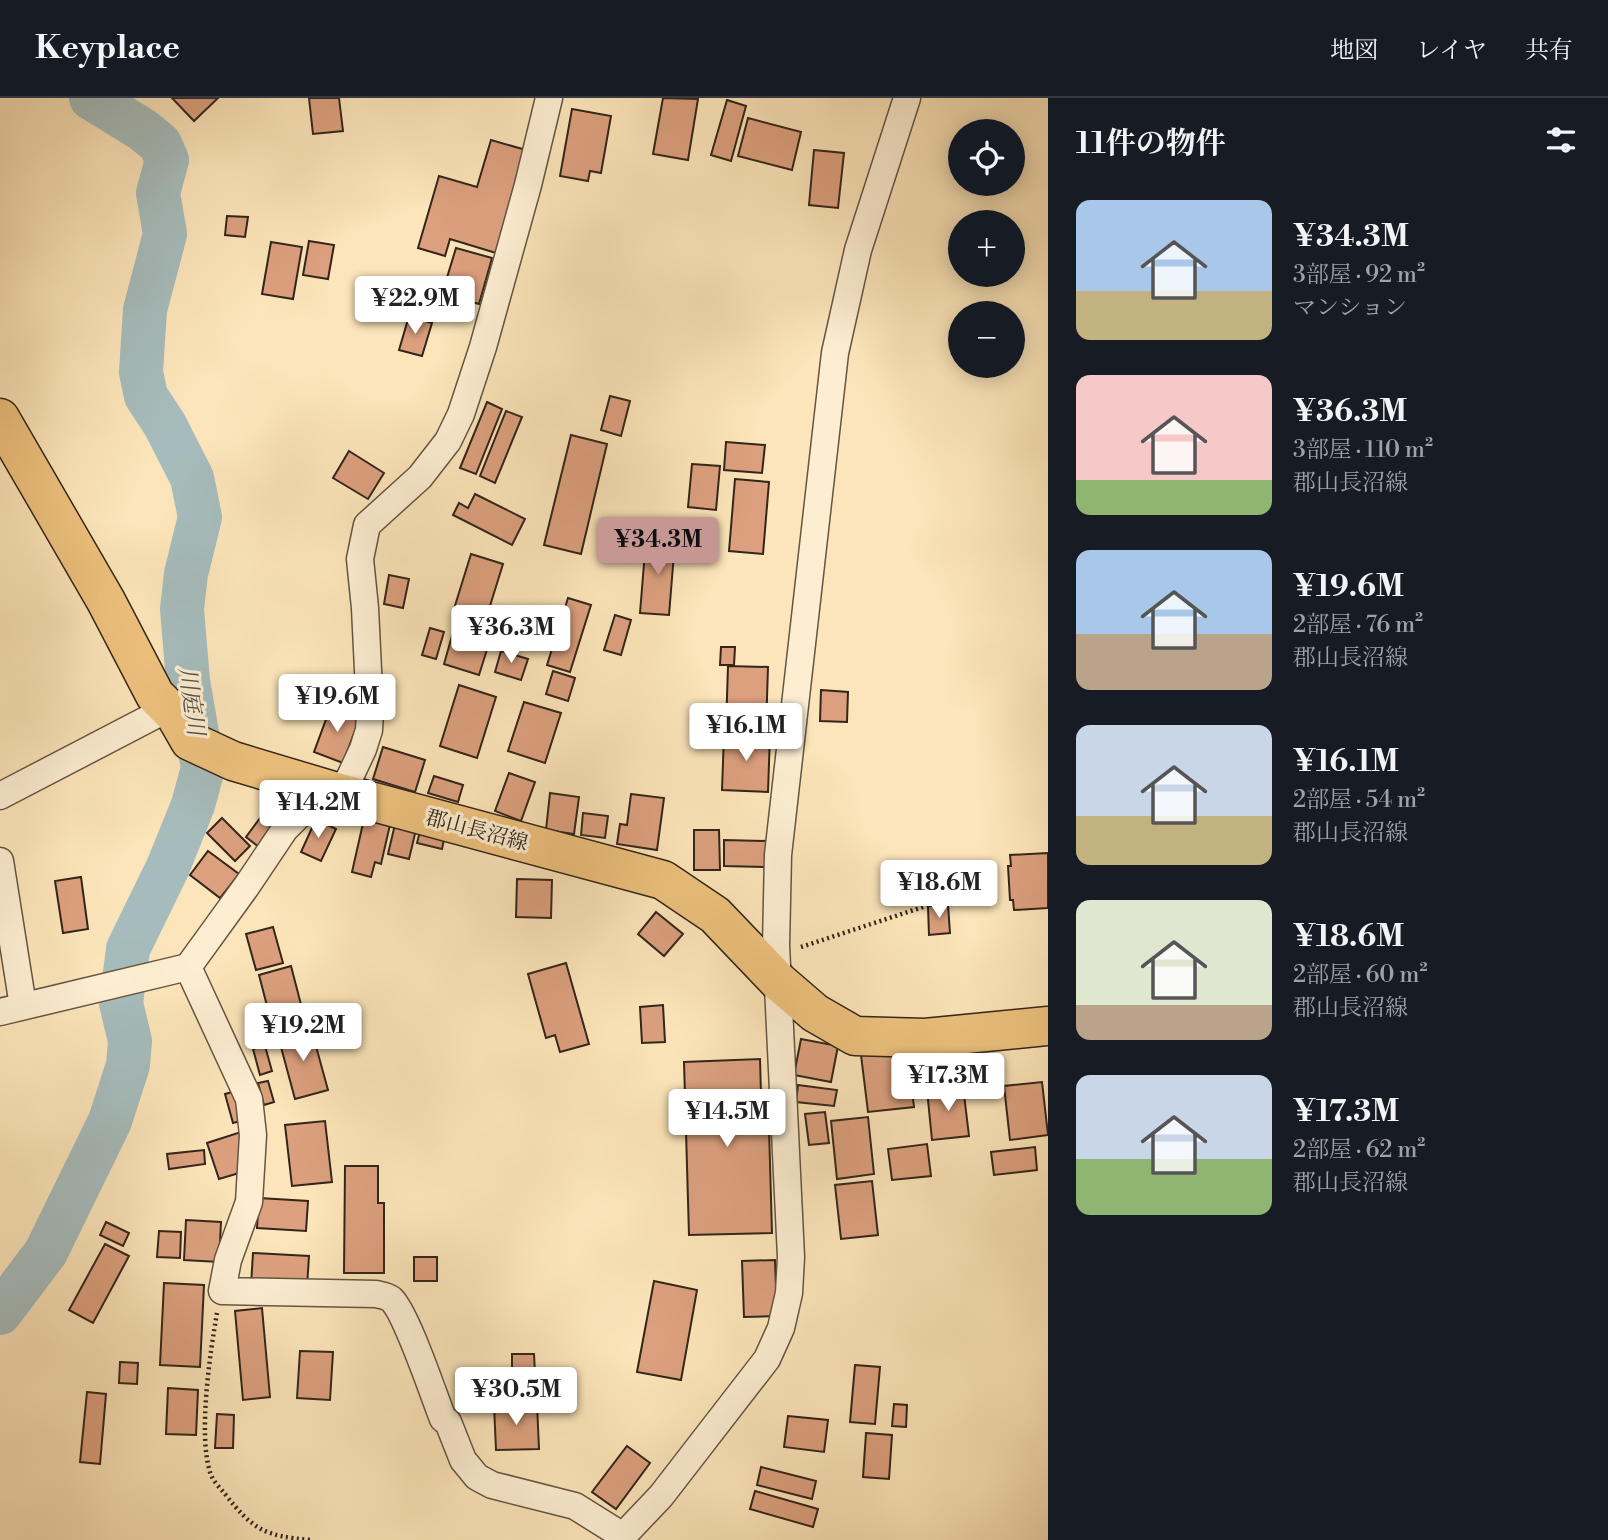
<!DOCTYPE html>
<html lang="ja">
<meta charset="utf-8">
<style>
:root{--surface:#171b24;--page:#242831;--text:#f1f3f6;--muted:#9ea1a6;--line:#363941;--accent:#c59692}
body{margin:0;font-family:"Libre Bodoni","Noto Serif JP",serif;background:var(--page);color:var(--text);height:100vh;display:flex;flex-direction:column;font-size:26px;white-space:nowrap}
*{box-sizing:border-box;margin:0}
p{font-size:23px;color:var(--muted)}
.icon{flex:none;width:38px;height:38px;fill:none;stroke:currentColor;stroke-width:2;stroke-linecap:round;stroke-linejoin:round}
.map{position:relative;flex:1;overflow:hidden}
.side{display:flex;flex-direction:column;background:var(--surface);width:560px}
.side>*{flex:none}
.controls{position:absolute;left:948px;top:21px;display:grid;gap:14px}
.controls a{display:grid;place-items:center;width:77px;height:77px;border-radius:50%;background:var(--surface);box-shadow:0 4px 18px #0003;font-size:35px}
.price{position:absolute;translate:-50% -60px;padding:0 16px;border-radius:7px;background:#fff;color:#222;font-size:23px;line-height:46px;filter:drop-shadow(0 2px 4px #0008)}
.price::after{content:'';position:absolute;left:50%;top:42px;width:21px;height:16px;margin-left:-10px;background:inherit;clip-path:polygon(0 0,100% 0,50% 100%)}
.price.current{background:var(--accent);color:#111}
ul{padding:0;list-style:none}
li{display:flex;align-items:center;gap:21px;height:175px;padding:0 28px}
li span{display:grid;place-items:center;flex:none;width:196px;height:140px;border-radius:14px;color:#555}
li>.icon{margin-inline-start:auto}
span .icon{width:84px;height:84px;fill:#fffc;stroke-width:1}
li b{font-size:30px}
h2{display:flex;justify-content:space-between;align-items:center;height:84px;padding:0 28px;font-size:30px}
header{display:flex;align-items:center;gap:42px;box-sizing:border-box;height:98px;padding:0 35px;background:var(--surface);border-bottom:2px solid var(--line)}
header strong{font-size:33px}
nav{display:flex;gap:38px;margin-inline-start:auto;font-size:24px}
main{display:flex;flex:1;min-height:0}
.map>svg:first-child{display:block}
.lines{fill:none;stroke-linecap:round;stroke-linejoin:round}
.river{stroke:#a6bcbc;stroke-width:44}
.building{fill:#dca07e;stroke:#33251a;stroke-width:2}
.minor-casing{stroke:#655542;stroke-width:29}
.primary-casing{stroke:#33251a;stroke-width:41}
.path{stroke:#33251a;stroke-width:4.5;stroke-dasharray:2 3.5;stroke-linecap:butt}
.minor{stroke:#fdeed2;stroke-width:26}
.primary{stroke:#eec27d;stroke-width:38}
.labels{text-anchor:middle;stroke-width:6;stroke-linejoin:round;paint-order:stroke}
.street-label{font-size:21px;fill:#33251a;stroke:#fdeed2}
.water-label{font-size:23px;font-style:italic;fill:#56524b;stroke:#fdeed2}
</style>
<header>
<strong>Keyplace</strong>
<nav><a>地図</a><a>レイヤ</a><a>共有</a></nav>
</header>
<main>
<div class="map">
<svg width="1048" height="1442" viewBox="0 0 1048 1442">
<rect width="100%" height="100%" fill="#fce5ba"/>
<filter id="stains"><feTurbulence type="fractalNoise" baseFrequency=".00286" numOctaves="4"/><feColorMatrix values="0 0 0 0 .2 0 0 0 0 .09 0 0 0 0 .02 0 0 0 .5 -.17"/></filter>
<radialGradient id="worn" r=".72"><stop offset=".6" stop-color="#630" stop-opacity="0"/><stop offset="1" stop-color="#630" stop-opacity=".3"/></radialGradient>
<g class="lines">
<path class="river" d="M0,1215L46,1154L110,1023L128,967L130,943L121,905L128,851L168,769L193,707L203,670L188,583L182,511L186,476L200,419L192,380L165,327L146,298L141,274L145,212L165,136L158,95L167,62L160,46L143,32L91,0"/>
</g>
<g class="building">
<path d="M172,0H218L194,23Z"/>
<path d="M309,0H339L343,33L313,36Z"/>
<path d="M663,0L698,1L688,62L653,56Z"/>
<path d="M727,2L746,8L731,63L711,57Z"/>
<path d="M572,11L611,18L601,75L590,73L588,83L560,78Z"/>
<path d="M748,20L801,34L792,72L738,58Z"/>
<path d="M491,42L526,52L496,155L450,141L445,158L418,150L439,78L477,89Z"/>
<path d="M814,52L844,55L838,110L809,107Z"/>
<path d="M227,118L248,119L245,139L225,137Z"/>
<path d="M309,143L334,147L328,181L303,177Z"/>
<path d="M271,144L302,149L293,201L262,196Z"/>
<path d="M456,150L492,160L479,206L442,196Z"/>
<path d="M409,218L432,225L422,258L399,252Z"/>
<path d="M610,298L630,303L621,338L601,332Z"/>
<path d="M487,304L502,311L476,376L460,370Z"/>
<path d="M506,313L522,319L495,385L480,378Z"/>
<path d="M571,337L607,346L581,456L544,447Z"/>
<path d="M726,344L765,347L762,375L724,372Z"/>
<path d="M349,353L384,375L368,401L333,380Z"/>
<path d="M692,366L720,368L716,412L688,409Z"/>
<path d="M735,381L769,384L763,456L729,453Z"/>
<path d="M475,396L525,421L512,447L453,417L459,405L468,410Z"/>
<path d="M646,441L675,443L669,517L640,515Z"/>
<path d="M471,456L503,466L485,524L453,514Z"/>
<path d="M389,477L409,481L403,510L384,506Z"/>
<path d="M568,500L591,507L570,574L547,567Z"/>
<path d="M615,517L631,522L621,557L604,552Z"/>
<path d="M430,530L444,534L436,561L422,557Z"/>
<path d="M454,531L490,542L479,577L444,566Z"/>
<path d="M721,549H735L734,567H720Z"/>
<path d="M501,553L528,561L521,582L495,574Z"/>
<path d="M728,568L768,569L766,631L726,630Z"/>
<path d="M553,573L575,580L568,603L546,596Z"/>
<path d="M459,587L496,599L477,660L440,648Z"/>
<path d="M821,592L848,594L847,624L820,623Z"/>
<path d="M524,604L561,615L545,665L508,653Z"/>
<path d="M331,608L360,619L343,665L314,654Z"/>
<path d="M724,636L770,637L768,694L722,692Z"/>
<path d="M383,649L425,662L415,694L373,681Z"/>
<path d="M509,675L535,684L521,723L495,713Z"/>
<path d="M434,678L463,687L458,704L428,695Z"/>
<path d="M550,695L579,699L574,736L546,732Z"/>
<path d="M631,696L664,700L657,752L617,746L620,726L627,727Z"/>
<path d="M366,712L392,718L381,766L375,764L371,779L352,774Z"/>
<path d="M583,715L608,718L605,740L581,737Z"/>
<path d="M397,718L418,723L409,761L388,756Z"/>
<path d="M222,720L250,748L235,763L207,735Z"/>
<path d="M260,720L273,729L259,749L246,739Z"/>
<path d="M316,721L336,731L321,763L301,754Z"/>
<path d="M422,726L446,732L442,751L417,745Z"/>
<path d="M694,732H719L720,772H694Z"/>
<path d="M724,742L769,743L768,769L724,768Z"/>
<path d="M208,753L239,776L220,800L190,777Z"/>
<path d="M1048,755V810L1014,812L1013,802H1010L1008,768H1011L1010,757Z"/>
<path d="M81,779L88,831L63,835L55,783Z"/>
<path d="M517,781L552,782L551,820L516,819Z"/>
<path d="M948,807L950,835L929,837L928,808Z"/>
<path d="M656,814L683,836L664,858L638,836Z"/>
<path d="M273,829L283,865L256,872L246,836Z"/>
<path d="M566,865L589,946L560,954L555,937L546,940L528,876Z"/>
<path d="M291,868L305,922L273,931L259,877Z"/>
<path d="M663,907L665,944L642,945L640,909Z"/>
<path d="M311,930L328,992L295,1001L278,938Z"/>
<path d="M801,941L838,948L831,984L794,977Z"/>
<path d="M265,948L272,973L260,977L253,951Z"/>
<path d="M907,952L914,1009L868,1014L861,957Z"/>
<path d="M964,953L966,979L942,981L939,956Z"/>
<path d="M760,961L762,1031H769L772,1135L689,1137L684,964Z"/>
<path d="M268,983L274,1004L264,1007L258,985Z"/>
<path d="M1042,984L1048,1037L1010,1042L1004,988Z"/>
<path d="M798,987L837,992L834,1008L796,1004Z"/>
<path d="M963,988L969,1038L932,1042L927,992Z"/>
<path d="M236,993L244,1022L233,1025L225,996Z"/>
<path d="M825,1014L829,1045L809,1047L805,1016Z"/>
<path d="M868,1019L874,1076L837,1081L831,1023Z"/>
<path d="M325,1023L332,1084L292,1088L285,1027Z"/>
<path d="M244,1033L246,1073L219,1081L207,1045Z"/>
<path d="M927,1046L931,1078L892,1082L888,1051Z"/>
<path d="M1035,1049L1037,1072L994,1077L991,1054Z"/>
<path d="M204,1052L205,1066L169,1071L167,1056Z"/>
<path d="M345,1068H378V1105H384V1175H344Z"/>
<path d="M872,1083L878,1137L841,1141L835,1087Z"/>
<path d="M259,1100L308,1103L306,1133L257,1130Z"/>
<path d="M186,1122L221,1124L219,1164L184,1162Z"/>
<path d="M106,1124L129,1135L123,1148L100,1137Z"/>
<path d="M159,1133L181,1134L180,1160L157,1159Z"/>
<path d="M105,1146L129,1158L93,1225L69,1212Z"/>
<path d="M253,1155L309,1158L307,1189L251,1187Z"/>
<rect x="414" y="1159" width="23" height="24"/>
<path d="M775,1162L777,1218L744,1219L742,1163Z"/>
<path d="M654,1183L697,1192L681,1282L637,1274Z"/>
<path d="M164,1185L204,1187L200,1269L160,1267Z"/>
<path d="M262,1210L270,1299L243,1302L235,1213Z"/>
<path d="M300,1253L333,1254L330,1302L297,1300Z"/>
<path d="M512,1256H534L535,1275L512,1276Z"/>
<path d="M120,1264L138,1265L137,1286L119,1285Z"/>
<path d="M855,1267L880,1269L875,1326L850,1324Z"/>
<path d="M168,1290L198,1292L196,1337L166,1336Z"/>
<path d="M87,1294L106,1296L100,1366L80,1364Z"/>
<path d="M537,1306L539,1351L496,1352L494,1307Z"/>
<path d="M894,1306L907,1307L906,1329L892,1328Z"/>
<path d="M217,1316L234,1317L233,1350H215Z"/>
<path d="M788,1318L828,1322L824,1354L784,1349Z"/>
<path d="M866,1335L892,1337L889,1381L863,1379Z"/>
<path d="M627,1348L650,1365L616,1411L592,1394Z"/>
<path d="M761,1369L816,1383L812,1401L757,1387Z"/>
<path d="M755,1393L818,1411L813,1429L750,1411Z"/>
</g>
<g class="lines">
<defs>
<g id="minor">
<path d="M0,698L169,610"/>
<path d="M0,763L23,908"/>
<path d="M188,869L249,1001L253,1037L249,1104L228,1162L222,1193L376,1196C381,1197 387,1198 391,1201C406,1214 434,1298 443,1321L448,1324L463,1362L477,1379L492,1387L575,1408L623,1438"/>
<path d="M0,914L188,869L246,789L285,731L303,713L348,683L363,651L369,632L370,613L365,510L360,461L367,427L420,379L448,343L461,316L483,249L528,87L549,0"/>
<path d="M623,1442V1438L661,1398L767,1261L781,1230L789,1195L791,1159L776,847L778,757L835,255L858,152L907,0"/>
</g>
<path id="primary" d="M0,320L106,503L155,597L175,617L190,643L233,663L333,693L663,782L715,817L779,884L815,915L855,938L925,940L1048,928"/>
</defs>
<use href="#minor" class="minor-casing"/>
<use href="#primary" class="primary-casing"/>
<g class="path">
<path d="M801,849L990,787"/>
<path d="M217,1215C210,1255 198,1336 210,1374C212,1382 220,1390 225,1396C253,1432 265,1438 310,1442"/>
</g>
<use href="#minor" class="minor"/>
<use href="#primary" class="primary"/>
</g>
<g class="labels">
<g class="street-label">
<text transform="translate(477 732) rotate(15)" y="7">郡山長沼線</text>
</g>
<g class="water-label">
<text transform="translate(192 603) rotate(82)" y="8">川庭川</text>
</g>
</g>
<rect width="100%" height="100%" filter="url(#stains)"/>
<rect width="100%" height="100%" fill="url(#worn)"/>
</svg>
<div class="controls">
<a><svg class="icon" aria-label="locate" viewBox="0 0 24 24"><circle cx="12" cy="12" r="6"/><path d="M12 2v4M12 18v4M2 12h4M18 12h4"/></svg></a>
<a>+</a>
<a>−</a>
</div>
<b class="price" style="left:415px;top:238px">¥22.9M</b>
<b class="price current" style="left:658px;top:479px">¥34.3M</b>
<b class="price" style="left:511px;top:567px">¥36.3M</b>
<b class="price" style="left:337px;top:636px">¥19.6M</b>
<b class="price" style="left:746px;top:665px">¥16.1M</b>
<b class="price" style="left:318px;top:742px">¥14.2M</b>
<b class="price" style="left:939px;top:822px">¥18.6M</b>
<b class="price" style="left:303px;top:965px">¥19.2M</b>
<b class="price" style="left:948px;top:1015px">¥17.3M</b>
<b class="price" style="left:727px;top:1051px">¥14.5M</b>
<b class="price" style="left:516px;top:1329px">¥30.5M</b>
</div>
<section class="side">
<h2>11件の物件<svg class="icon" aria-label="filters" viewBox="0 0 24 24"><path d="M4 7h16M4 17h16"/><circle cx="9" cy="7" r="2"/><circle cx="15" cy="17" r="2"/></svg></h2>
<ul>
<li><span style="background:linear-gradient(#a9c7e8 65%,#c2b280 0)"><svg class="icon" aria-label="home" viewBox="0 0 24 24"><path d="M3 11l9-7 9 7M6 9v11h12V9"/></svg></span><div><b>¥34.3M</b><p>3部屋 · 92 m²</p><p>マンション</p></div></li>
<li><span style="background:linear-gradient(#f6c9c9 75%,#8fb573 0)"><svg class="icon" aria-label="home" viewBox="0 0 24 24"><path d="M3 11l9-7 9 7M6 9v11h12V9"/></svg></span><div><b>¥36.3M</b><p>3部屋 · 110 m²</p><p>郡山長沼線</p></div></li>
<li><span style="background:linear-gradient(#a9c7e8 60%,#b9a48a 0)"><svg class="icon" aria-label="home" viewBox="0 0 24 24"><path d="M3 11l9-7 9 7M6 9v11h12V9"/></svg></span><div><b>¥19.6M</b><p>2部屋 · 76 m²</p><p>郡山長沼線</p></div></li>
<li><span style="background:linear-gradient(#c9d6e8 65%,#c2b280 0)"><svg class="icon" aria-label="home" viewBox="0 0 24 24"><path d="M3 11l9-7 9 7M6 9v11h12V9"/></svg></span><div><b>¥16.1M</b><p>2部屋 · 54 m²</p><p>郡山長沼線</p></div></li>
<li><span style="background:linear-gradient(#dfe7d0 75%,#b9a48a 0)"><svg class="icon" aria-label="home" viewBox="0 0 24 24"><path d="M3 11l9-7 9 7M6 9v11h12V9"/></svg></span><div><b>¥18.6M</b><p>2部屋 · 60 m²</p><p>郡山長沼線</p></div></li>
<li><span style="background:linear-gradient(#c9d6e8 60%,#8fb573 0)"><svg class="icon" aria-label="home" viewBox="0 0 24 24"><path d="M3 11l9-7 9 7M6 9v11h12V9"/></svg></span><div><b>¥17.3M</b><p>2部屋 · 62 m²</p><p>郡山長沼線</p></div></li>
</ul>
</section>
</main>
